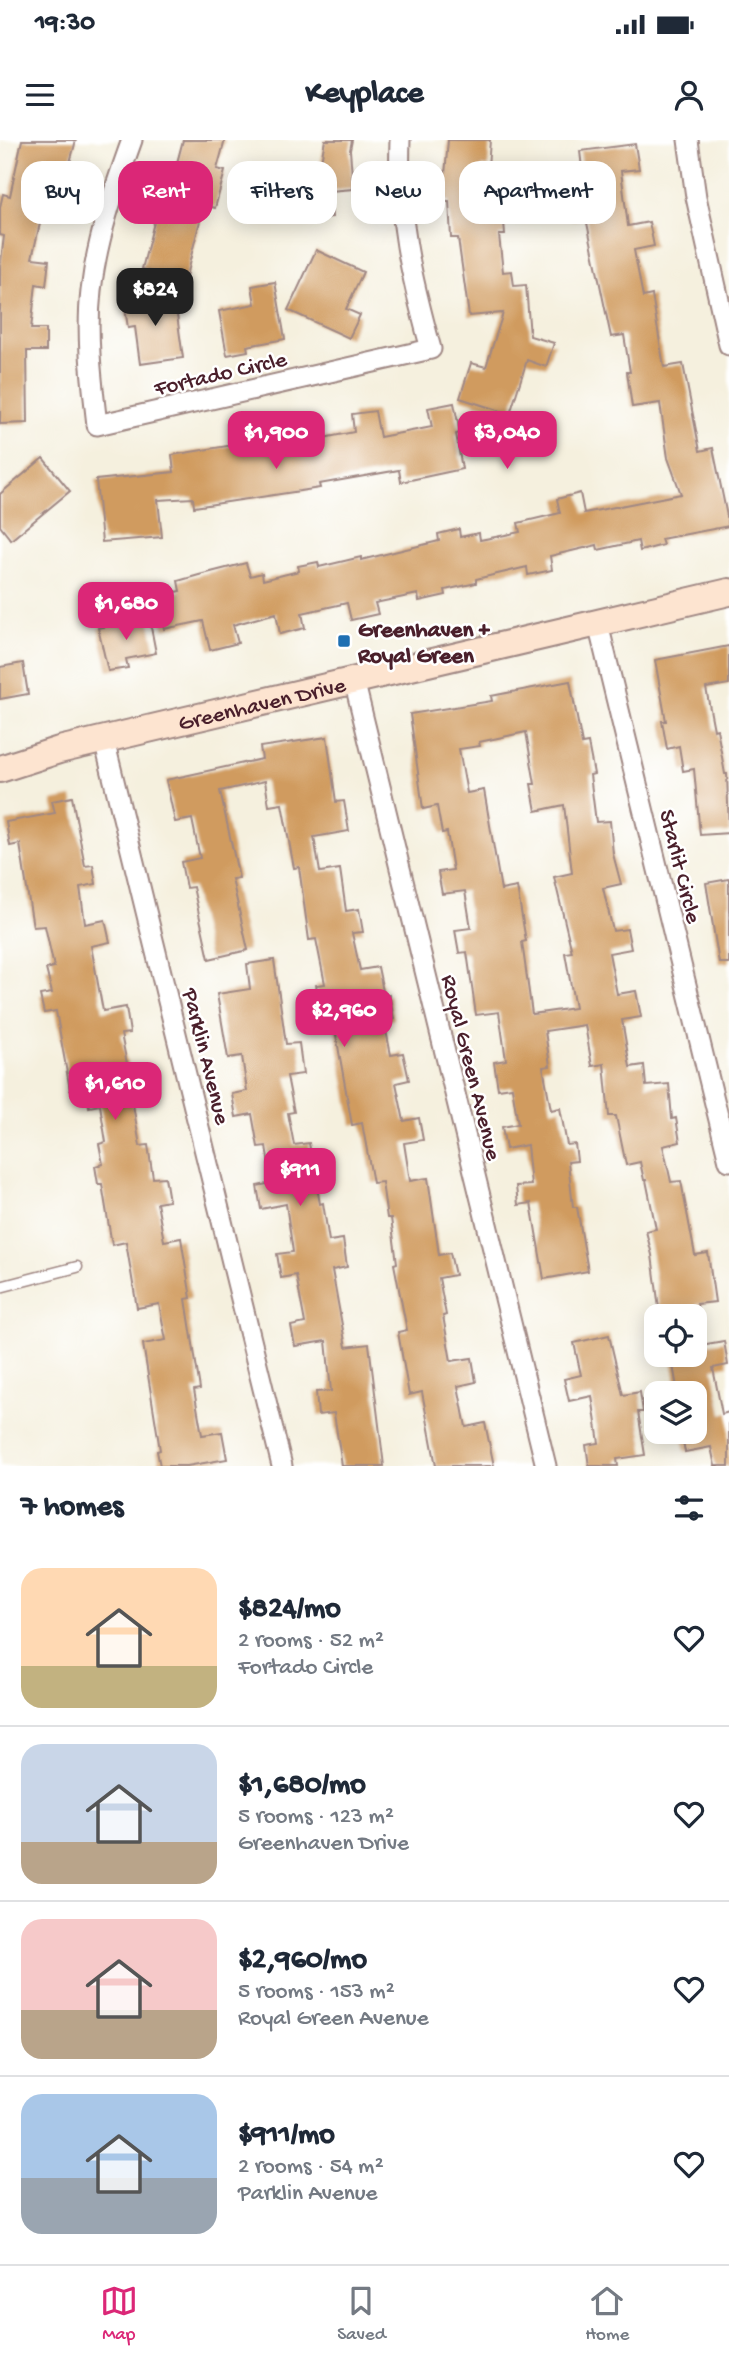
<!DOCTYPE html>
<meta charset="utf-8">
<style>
:root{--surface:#fff;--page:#f2f2f3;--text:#1f2937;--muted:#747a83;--line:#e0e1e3;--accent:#db2777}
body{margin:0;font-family:"Gochi Hand",sans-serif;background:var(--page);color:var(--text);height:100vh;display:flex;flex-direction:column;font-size:26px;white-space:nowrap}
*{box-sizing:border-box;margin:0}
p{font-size:23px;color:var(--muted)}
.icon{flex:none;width:38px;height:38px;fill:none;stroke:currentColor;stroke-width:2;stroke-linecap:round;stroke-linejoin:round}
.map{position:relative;height:1326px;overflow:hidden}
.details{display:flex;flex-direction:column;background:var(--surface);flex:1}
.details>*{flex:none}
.banner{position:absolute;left:21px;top:21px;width:688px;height:63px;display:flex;gap:14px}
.buttons{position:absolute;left:644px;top:1164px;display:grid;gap:14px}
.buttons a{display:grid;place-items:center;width:63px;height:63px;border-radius:14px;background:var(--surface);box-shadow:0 4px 18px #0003;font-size:35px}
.price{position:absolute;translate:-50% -60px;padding:0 16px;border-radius:14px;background:var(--accent);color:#fff;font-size:23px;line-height:46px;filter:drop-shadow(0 2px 4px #0008)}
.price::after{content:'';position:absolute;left:50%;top:42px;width:21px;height:16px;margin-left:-10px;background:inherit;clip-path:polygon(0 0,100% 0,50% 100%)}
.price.on{background:#222;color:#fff}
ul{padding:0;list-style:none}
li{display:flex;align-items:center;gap:21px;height:175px;padding:0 21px}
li+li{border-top:2px solid var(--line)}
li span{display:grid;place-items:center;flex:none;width:196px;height:140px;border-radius:21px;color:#555}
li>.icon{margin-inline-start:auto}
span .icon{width:84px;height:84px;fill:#fffc;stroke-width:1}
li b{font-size:30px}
h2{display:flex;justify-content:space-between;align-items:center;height:84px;padding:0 21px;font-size:30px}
.pill{padding:0 24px;border-radius:21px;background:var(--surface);box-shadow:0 4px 18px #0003;font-size:24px;line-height:63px}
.pill.on{background:var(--accent);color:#fff}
.status{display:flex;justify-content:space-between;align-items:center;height:49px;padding:0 35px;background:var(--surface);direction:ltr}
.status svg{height:19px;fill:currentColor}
header{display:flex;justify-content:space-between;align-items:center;height:91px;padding:0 21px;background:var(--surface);font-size:32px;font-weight:700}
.menu{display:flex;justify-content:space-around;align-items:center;height:98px;border-top:2px solid var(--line);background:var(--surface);font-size:19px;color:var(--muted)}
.menu a{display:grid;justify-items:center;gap:4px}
.menu .on{color:var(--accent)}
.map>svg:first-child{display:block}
.building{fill:#d09b5f;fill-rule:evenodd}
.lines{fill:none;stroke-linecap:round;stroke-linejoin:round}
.lane-casing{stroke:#a08884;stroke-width:13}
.street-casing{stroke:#a08884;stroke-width:23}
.secondary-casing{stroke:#a08884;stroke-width:30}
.lane{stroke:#fff;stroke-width:10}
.street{stroke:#fff;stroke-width:19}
.secondary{stroke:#fde4d0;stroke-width:26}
.poi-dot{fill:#1f6fb2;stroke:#fff;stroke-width:2.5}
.labels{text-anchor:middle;stroke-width:5;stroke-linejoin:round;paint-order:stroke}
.street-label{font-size:23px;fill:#4a1f2b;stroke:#fff}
.poi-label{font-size:23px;font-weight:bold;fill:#4a1f2b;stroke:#fff;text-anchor:start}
</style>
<div class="status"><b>19:30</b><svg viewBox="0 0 49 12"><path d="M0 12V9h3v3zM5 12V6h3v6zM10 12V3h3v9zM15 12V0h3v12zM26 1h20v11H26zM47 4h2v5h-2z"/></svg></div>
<header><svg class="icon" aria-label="menu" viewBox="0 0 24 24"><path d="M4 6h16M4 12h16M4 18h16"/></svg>Keyplace<svg class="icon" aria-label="person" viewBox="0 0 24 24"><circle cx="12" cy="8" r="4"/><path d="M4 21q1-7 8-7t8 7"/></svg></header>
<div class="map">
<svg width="729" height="1326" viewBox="0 0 729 1326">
<rect width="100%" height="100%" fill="#fff"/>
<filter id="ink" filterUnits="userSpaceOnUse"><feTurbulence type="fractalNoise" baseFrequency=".0143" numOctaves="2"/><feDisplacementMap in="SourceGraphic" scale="14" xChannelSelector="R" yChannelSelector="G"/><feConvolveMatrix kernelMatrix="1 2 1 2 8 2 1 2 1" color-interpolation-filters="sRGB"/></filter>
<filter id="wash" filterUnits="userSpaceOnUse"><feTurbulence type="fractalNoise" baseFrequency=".00686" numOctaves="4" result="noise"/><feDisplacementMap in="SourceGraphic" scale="28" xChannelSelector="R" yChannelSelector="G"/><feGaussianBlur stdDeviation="1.57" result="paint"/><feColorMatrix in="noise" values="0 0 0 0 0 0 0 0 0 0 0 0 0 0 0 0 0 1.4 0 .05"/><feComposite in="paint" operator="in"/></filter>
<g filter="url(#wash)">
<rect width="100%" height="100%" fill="#f5f0de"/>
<g id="blocks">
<g class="building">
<path d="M22,0H76L68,30L53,27L32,118L49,120L46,146L36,144L31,189H46V211H27L28,283L0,284V129L4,96L0,95V67L3,54L10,56Z"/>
<path d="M183,0H225L217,29L225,31L215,68L204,65L185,140L142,129L160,59L167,61Z"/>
<path d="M325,0H352L350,10L353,49L330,51L332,77L297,80L293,29L320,27Z"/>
<path d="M448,0H490L488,27L482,26L484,71L503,69L505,95H499L503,132L512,131L514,146L526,145L530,196L554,203L546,227L527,220L510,274L460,258L471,223L486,227L503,173L469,176L458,98H451L449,61H443L441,35H445Z"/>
<path d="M635,4L639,29L621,31L628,86L649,82L654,106L634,110L643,157L652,155L664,227L683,224L700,311L713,308L729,386L661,399L663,405L640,411L638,401L598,410L597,405L550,416L552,430L528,435L527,427L476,439V443L445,450L446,455L419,461L418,454L375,463L378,474L351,480L347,463L302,473L305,488L280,494L276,473L233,485L238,503L210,510L203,481L164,489L157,456L180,451L178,441L199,435L246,423L250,436L262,433L263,440L299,431L298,426L318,422L319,427L361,417V420L439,401L438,394L459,389L460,397L479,393L480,400L520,392L518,383L560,373L557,359L580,353L584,373L681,354L668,318L660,263L632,267L627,232H630L624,195L611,197L586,78L572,80L567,40L583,37L580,11Z"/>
<path d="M316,110L363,132L346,169L360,175L349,198L288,170Z"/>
<path d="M275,142L285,199L247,206L248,211L227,215L219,171L255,164L252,146Z"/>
<path d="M174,154L183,218L140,224L135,187L128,188L124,161Z"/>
<path d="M454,263L460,293L456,294L462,329L401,342L399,330L319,344L320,348L194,367L193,358L158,360L162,397L102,402L96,340L174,332L172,315L246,303V301L271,296L274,315L319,307L318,299L354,292L352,274L375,271L380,297L432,287L428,268Z"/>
<path d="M43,318L70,351L11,400L0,386V354Z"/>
<path d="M149,477L156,513L126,519L128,528L108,531L98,488Z"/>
<path d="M729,506V544L706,548L714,590L717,589L725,634H727L729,693L700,695L694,629L683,631L679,606L667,609L662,581H666L655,520Z"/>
<path d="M23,523L28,554L0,559V527Z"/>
<path d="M570,541L582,604L588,603L594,634L590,635L596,682L610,681L613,714L621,744L603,748L613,791L627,789L631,809L609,813L617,854L636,851L641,877L622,880L630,927L644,925L646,946L669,944L672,979L676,978L680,1002L663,1006L671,1042L681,1041L695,1115L708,1113L715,1162L697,1164L699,1176H660L652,1115L646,1091L656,1089L646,1040H644L640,1022L626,1025L616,976H609L604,924L592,926L585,885L545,891L550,926L543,927L551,970L560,968L567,1005L575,1004L577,1021L568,1022L573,1067H577L588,1131L544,1139L531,1063L518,1065L516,1046L531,1045L527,1005L506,1009L502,987L518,984L512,947L498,949L494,922L506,920L499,872L476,875L467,812L459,813L455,790L471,788L465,751L442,754L438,732L453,730L447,692L442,693L437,666L423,669L410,574L492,561L491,556ZM526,592L535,644H531L536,671L564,665L572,733L554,737L572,812L565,813L575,868L532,874L522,802L526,801L517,747L501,750L484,650L467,653L459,609L480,606L479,602Z"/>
<path d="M327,597L336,662L344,661L349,691L314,697L320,732L340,729L346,771L359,769L363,792L352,793L360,830L378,827L384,856L389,855L394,879L384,881L391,915L403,913L409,940L396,943L404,981L419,978L423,1000L404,1003L410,1041L428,1038L439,1115L450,1113L455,1135L439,1138L446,1175L443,1176L451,1221L472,1218L476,1242L458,1246L466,1287L485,1283L494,1326H436L422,1252L409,1255L398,1192L407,1190L394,1124L397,1123L391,1078H387L382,1042L373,1043L362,983L352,985L330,861L320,863L316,845L325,844L316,799L309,800L299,727L294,728L282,664L269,666L265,641L220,651L239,738L232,739L248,810L209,819L193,747L186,748L181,722L200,718L192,679L175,682L166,640L262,619L260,607Z"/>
<path d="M72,657L85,726L93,725L96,744L80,747L85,784L105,780L110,802L91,806L103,871L126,867L130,893L121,894L128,929L136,928L141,957L132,959L140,1006L148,1005L153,1038L165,1037L169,1061L157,1063L164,1101L181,1098L191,1158L186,1159L200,1249L194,1250L202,1295L222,1292L227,1319L187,1326H160L157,1311L160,1310L143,1204L166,1200L159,1164L137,1168L126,1102L112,1105L102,1044H98L95,1026L103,1024L99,1004L106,1002L100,965L89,967L86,947L70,950L56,871L44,873L40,855L52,853L46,829L54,827L45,786L33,787L20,704L10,706L6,682L55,673L52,661Z"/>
<path d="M729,739V823H719L706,743Z"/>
<path d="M274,820L286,904L299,903L303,934L287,936L294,972L288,973L294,1005L309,1003L320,1064L323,1063L329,1101L343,1099L347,1127L332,1130L346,1207L369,1204L384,1326H342L334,1273L318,1275L316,1252L331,1251L326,1201L295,1206L291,1186L305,1183L296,1135L281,1138L277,1114L293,1112L286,1064L261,1069L257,1046L272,1043L266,1006L258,1007L252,974L236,977L232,954L247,951L242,916L228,918L217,854L250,849L247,824Z"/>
<path d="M609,1195L623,1255L640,1252L643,1272H638L645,1315L617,1319L618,1326H589L586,1305L599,1303L592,1256L569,1261L564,1239L581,1235L574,1203Z"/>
<path d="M724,1201L728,1225L713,1228L722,1274L729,1272V1326H715L711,1307L685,1312L681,1292H695V1253H678L671,1214H695V1206Z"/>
</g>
</g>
</g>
<g filter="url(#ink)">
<use href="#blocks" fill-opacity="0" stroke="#a08884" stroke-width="2"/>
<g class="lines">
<defs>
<path id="lane" d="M0,1147L77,1127"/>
<g id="street">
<path d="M132,0C114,50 97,98 91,151C86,195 92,241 97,285L431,209C411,136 397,76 400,0"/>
<path d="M688,0L696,57L729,205"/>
<path d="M598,484L729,1021"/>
<path d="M354,540L546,1326"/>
<path d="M104,600L282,1326"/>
</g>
<g id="secondary">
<path id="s1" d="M0,629L59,610L729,452"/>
</g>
</defs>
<use href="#lane" class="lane-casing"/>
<use href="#street" class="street-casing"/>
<use href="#secondary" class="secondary-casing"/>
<use href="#lane" class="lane"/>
<use href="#street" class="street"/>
<use href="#secondary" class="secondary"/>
</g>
</g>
<rect class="poi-dot" x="337" y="494" width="14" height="14" rx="3.5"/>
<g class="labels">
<g class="street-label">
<text transform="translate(220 232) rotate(-13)" y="8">Fortado Circle</text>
<text dy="8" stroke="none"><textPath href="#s1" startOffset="270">Greenhaven Drive</textPath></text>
<text transform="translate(682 726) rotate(76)" y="8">Starlit Circle</text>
<text transform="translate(208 916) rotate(76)" y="8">Parklin Avenue</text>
<text transform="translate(473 927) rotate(76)" y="8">Royal Green Avenue</text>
</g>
<g class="poi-label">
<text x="358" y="496">Greenhaven +<tspan x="358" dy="26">Royal Green</tspan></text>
</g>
</g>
</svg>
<div class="buttons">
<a><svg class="icon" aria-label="locate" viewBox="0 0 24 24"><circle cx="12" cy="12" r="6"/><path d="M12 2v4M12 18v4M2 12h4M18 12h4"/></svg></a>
<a><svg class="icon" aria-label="layers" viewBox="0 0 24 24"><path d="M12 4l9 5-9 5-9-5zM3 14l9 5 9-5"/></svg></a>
</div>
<b class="price on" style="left:155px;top:188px">$824</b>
<b class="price" style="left:276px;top:331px">$1,900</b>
<b class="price" style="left:507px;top:331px">$3,040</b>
<b class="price" style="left:126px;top:502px">$1,680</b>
<b class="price" style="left:344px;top:909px">$2,960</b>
<b class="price" style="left:115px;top:982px">$1,610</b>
<b class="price" style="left:300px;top:1068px">$911</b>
<div class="banner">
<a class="pill">Buy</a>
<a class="pill on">Rent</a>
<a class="pill">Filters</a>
<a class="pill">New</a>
<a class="pill">Apartment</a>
</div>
</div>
<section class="details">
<h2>7 homes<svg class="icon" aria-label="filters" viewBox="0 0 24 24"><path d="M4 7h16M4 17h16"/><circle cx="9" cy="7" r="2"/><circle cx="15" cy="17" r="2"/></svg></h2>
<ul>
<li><span style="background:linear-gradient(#ffd9b3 70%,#c2b280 0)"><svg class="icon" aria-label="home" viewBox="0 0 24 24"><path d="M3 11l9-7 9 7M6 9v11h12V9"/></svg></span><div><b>$824/mo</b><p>2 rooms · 52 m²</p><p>Fortado Circle</p></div><svg class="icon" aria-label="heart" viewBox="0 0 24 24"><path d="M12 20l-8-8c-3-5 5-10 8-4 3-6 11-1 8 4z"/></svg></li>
<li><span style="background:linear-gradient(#c9d6e8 70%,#b9a48a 0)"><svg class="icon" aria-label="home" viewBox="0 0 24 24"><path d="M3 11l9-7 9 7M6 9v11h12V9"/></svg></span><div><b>$1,680/mo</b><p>5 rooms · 123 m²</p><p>Greenhaven Drive</p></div><svg class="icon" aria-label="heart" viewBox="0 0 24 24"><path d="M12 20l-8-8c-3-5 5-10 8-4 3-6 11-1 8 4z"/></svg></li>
<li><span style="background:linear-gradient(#f6c9c9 65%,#b9a48a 0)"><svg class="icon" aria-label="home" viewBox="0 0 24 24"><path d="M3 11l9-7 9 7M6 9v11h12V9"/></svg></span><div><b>$2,960/mo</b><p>5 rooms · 153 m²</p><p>Royal Green Avenue</p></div><svg class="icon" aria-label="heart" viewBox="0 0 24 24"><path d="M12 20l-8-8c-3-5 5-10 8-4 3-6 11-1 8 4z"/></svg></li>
<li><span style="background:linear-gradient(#a9c7e8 60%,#9aa5b1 0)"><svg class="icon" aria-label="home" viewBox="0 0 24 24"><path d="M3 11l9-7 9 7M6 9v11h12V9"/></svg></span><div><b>$911/mo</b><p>2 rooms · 54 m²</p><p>Parklin Avenue</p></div><svg class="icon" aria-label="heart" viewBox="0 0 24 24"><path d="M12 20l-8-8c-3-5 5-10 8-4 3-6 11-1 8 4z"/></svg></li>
</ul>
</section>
<nav class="menu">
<a class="on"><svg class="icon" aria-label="map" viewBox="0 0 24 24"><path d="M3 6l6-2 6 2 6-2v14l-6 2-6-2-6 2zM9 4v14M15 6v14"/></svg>Map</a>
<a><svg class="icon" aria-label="saved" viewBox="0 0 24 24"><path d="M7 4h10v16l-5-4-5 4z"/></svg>Saved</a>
<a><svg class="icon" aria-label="home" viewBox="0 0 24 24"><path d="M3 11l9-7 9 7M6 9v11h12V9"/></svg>Home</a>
</nav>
